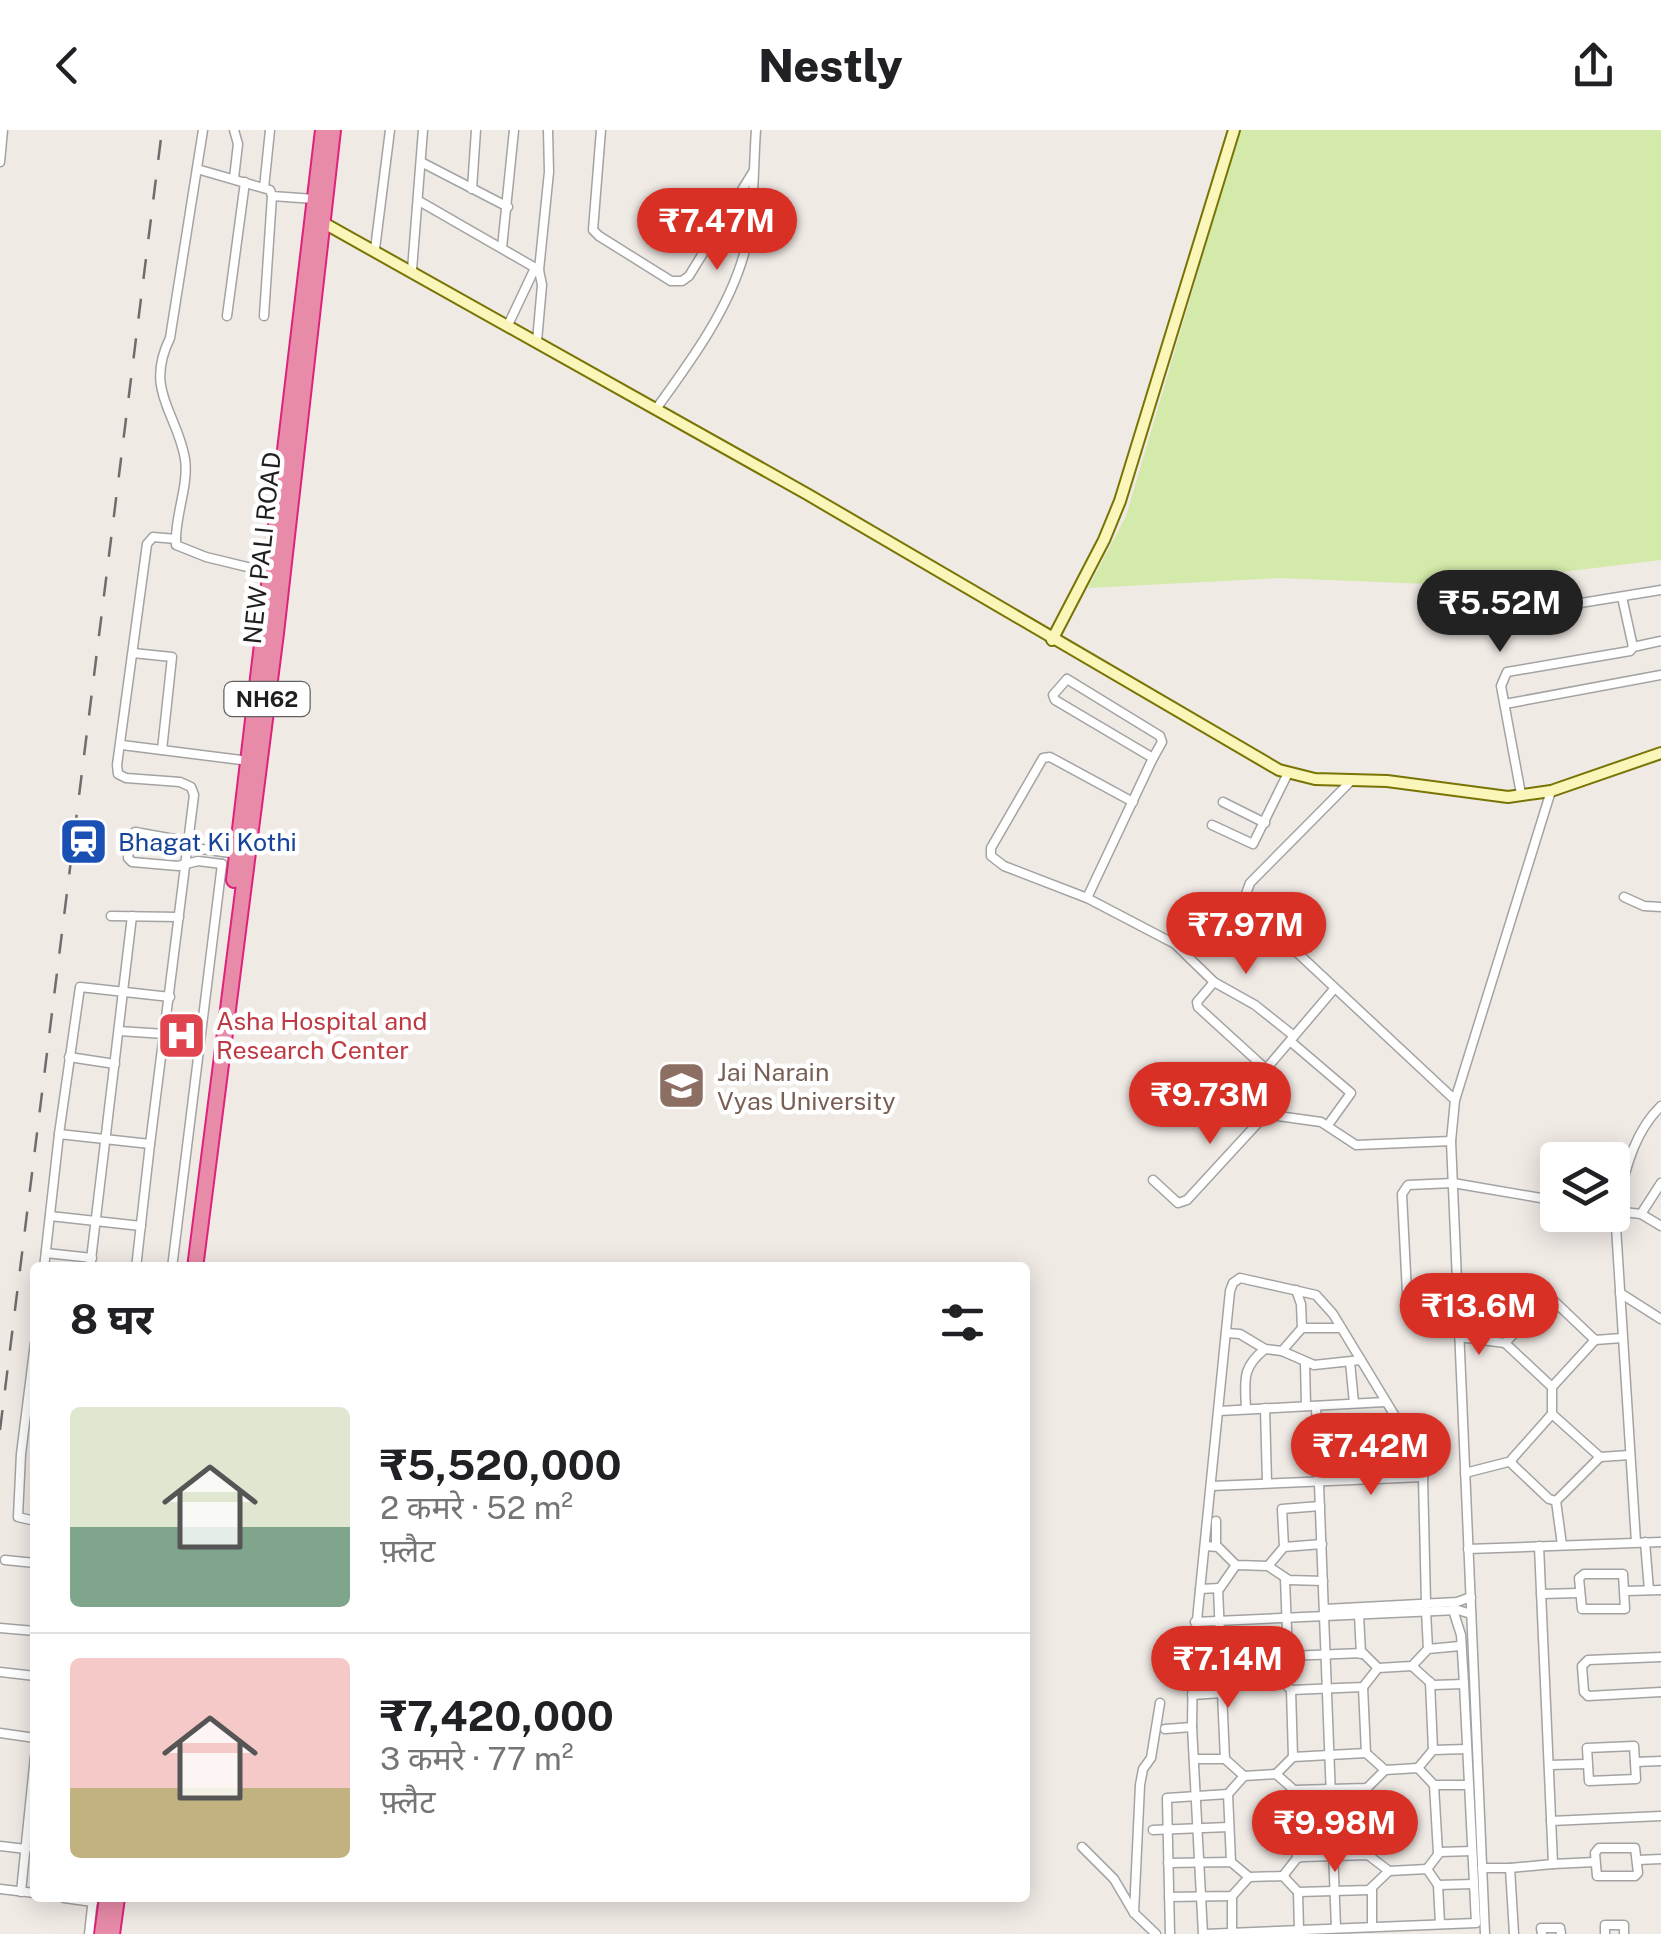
<!DOCTYPE html>
<html lang="hi">
<meta charset="utf-8">
<style>
:root{--surface:#fff;--page:#f2f2f2;--text:#202124;--muted:#757577;--line:#e0e0e0;--accent:#d93025}
body{margin:0;font-family:"Public Sans","Noto Sans Devanagari",sans-serif;background:var(--page);color:var(--text);height:100vh;display:flex;flex-direction:column;font-size:38px;white-space:nowrap}
*{box-sizing:border-box;margin:0}
p{font-size:32px;color:var(--muted)}
.icon{flex:none;width:55px;height:55px;fill:none;stroke:currentColor;stroke-width:2;stroke-linecap:round;stroke-linejoin:round}
.map{position:relative;flex:1;overflow:hidden}
.side{position:absolute;left:30px;top:1132px;width:1000px;height:640px;display:flex;flex-direction:column;background:var(--surface);border-radius:10px;box-shadow:0 5px 25px #0003}
.side>*{flex:none}
.buttons{position:absolute;left:1540px;top:1012px;display:grid;gap:20px}
.buttons a{display:grid;place-items:center;width:90px;height:90px;border-radius:10px;background:var(--surface);box-shadow:0 5px 25px #0003;font-size:50px}
.price{position:absolute;translate:-50% -85px;padding:0 22px;border-radius:35px;background:var(--accent);color:#fff;font-size:32px;line-height:65px;filter:drop-shadow(0 2px 5px #0008)}
.price::after{content:'';position:absolute;left:50%;top:60px;width:30px;height:22px;margin-left:-15px;background:inherit;clip-path:polygon(0 0,100% 0,50% 100%)}
.price.selected{background:#222;color:#fff}
ul{padding:0;list-style:none}
li{display:flex;align-items:center;gap:30px;height:250px;padding:0 40px}
li+li{border-top:2px solid var(--line)}
li span{display:grid;place-items:center;flex:none;width:280px;height:200px;border-radius:10px;color:#555}
li>.icon{margin-inline-start:auto}
span .icon{width:120px;height:120px;fill:#fffc;stroke-width:1}
li b{font-size:42px}
h2{display:flex;justify-content:space-between;align-items:center;height:120px;padding:0 40px;font-size:42px}
header{display:flex;justify-content:space-between;align-items:center;height:130px;padding:0 40px;background:var(--surface);font-size:45px;font-weight:800}
.map>svg:first-child{display:block}
.grass{fill:#d3eaaa}
.lines{fill:none;stroke-linecap:round;stroke-linejoin:round}
.street-casing{stroke:#a3a3a3;stroke-width:11}
.secondary-casing{stroke:#787403;stroke-width:14}
.highway-casing{stroke:#de227c;stroke-width:18}
.street{stroke:#fff;stroke-width:8}
.secondary{stroke:#faf5b8;stroke-width:10}
.highway{stroke:#e88ba9;stroke-width:14}
.rail{stroke:#6d6d6d;stroke-width:2.5;stroke-dasharray:20 20;stroke-linecap:butt}
.labels{text-anchor:middle;stroke-width:9;stroke-linejoin:round;paint-order:stroke}
.shield{fill:#fff;stroke:#626262;stroke-width:2.5}
.shield-label{font-size:22px;font-weight:bold;fill:#1f1f1f}
.street-label{font-size:25px;fill:#1f1f1f;stroke:#fff}
.transit-label{font-size:25px;fill:#164399;stroke:#fff;text-anchor:start}
.health-label{font-size:25px;fill:#be3a42;stroke:#fff;text-anchor:start}
.education-label{font-size:25px;fill:#785e54;stroke:#fff;text-anchor:start}
</style>
<header><svg class="icon" aria-label="back" viewBox="0 0 24 24"><path d="M15 5l-7 7 7 7"/></svg>Nestly<svg class="icon" aria-label="share" viewBox="0 0 24 24"><path d="M12 15V3M7 8l5-5 5 5M5 13v7h14v-7"/></svg></header>
<div class="map">
<svg width="1661" height="1804" viewBox="0 0 1661 1804">
<rect width="100%" height="100%" fill="#f0eae5"/>
<path class="grass" d="M1240,0H1661V430L1452,455L1280,448L1088,458L1126,386Z"/>
<g class="lines">
<defs>
<g id="street">
<path d="M203,0L170,208C144,261 177,282 185,329C189,357 174,387 176,415L206,427L272,443"/>
<path d="M601,0L593,100L599,106L671,151H682L689,146L753,42"/>
<path d="M0,32L3,0"/>
<path d="M421,32L508,77"/>
<path d="M197,39L270,60L272,66L314,69"/>
<path d="M234,48L238,14L234,0"/>
<path d="M264,58L270,0"/>
<path d="M472,59L476,0"/>
<path d="M419,71L539,140"/>
<path d="M502,118L514,0"/>
<path d="M375,119L390,0"/>
<path d="M412,140L423,0"/>
<path d="M227,186L245,52"/>
<path d="M264,186L272,66"/>
<path d="M508,195L535,138"/>
<path d="M537,211L542,155L539,140L549,42L548,0"/>
<path d="M656,279C690,232 728,181 744,124C755,85 753,40 756,0"/>
<path d="M1507,485L1661,460"/>
<path d="M1633,517L1661,511"/>
<path d="M133,523L172,527L162,620"/>
<path d="M1067,549L1160,606L1162,612L1153,628L1055,570L1053,565Z"/>
<path d="M1505,574L1661,545"/>
<path d="M122,615L249,631"/>
<path d="M1351,651L1250,753L1243,772L1455,970"/>
<path d="M1521,664L1501,556L1507,542L1630,521L1633,517L1622,467"/>
<path d="M1133,672L1050,627L1043,628L991,718V726L1004,736L1087,768L1175,814L1243,772"/>
<path d="M1223,672L1265,693"/>
<path d="M1212,695L1253,714L1288,643"/>
<path d="M222,734L198,731L178,736L132,732L128,728L131,706L135,702L180,710L187,717L238,724"/>
<path d="M1624,767L1644,776L1661,777"/>
<path d="M1087,768L1153,628"/>
<path d="M111,786L179,787"/>
<path d="M1175,814L1214,852L1255,875L1294,906"/>
<path d="M1214,852L1197,872L1198,877L1266,939"/>
<path d="M1334,859L1255,952L1256,970L1268,982L1278,986L1321,992L1356,1015L1451,1011"/>
<path d="M119,901L165,904"/>
<path d="M1290,911L1351,963L1328,995"/>
<path d="M69,927L115,934"/>
<path d="M59,1004L80,857L170,867"/>
<path d="M150,1014L194,665L191,657L180,652L126,648L118,644L117,635L147,414L153,407L176,409"/>
<path d="M1153,1050L1178,1073L1187,1070L1268,982"/>
<path d="M1612,1081H1615C1625,1044 1632,1004 1661,976"/>
<path d="M1641,1084L1661,1053"/>
<path d="M50,1086L141,1096"/>
<path d="M46,1123L92,1128"/>
<path d="M44,1138L59,1004L150,1014L136,1138"/>
<path d="M90,1138L132,786"/>
<path d="M172,1138L222,734"/>
<path d="M1620,1163L1661,1189"/>
<path d="M1459,1189L1413,1190L1408,1183L1402,1064L1408,1055L1453,1053L1558,1071"/>
<path d="M1302,1198H1341"/>
<path d="M1226,1203L1240,1204L1265,1219L1282,1221L1314,1235L1361,1230"/>
<path d="M1459,1207L1505,1213"/>
<path d="M1622,1208L1595,1210L1553,1170L1547,1169L1505,1213L1552,1257V1284L1600,1327L1630,1325"/>
<path d="M35,1213L21,1324L18,1387L35,1391"/>
<path d="M1282,1221L1302,1198L1301,1174L1296,1160"/>
<path d="M1350,1232L1354,1273"/>
<path d="M1305,1233L1306,1276"/>
<path d="M1552,1257L1595,1210"/>
<path d="M1316,1276L1336,1798"/>
<path d="M1265,1278L1267,1353"/>
<path d="M1246,1279C1245,1251 1241,1238 1265,1219"/>
<path d="M1219,1281L1385,1272"/>
<path d="M1552,1284L1512,1329V1334L1549,1369L1556,1371L1600,1327"/>
<path d="M1465,1343L1512,1331"/>
<path d="M1211,1356L1423,1347"/>
<path d="M1556,1371L1562,1415"/>
<path d="M1216,1391V1416"/>
<path d="M1636,1412L1615,1081L1641,1084L1661,1096"/>
<path d="M1645,1412L1649,1460"/>
<path d="M1205,1416L1218,1417L1236,1435L1268,1436L1289,1450L1323,1451"/>
<path d="M1284,1417L1282,1379L1320,1376"/>
<path d="M1468,1419L1661,1412"/>
<path d="M5,1430L35,1433"/>
<path d="M1268,1436L1284,1417L1322,1414"/>
<path d="M1584,1444H1623L1625,1479H1582L1579,1448Z"/>
<path d="M1285,1449L1288,1526"/>
<path d="M1218,1458L1221,1529"/>
<path d="M1200,1459L1220,1458L1236,1435"/>
<path d="M1625,1461L1661,1460"/>
<path d="M1541,1464L1579,1463"/>
<path d="M1325,1479L1457,1472L1471,1467"/>
<path d="M1426,1481L1428,1519"/>
<path d="M1359,1485L1361,1524"/>
<path d="M1195,1492L1458,1480L1471,1484"/>
<path d="M0,1498L35,1501"/>
<path d="M1661,1527L1588,1530L1582,1536L1584,1562L1588,1566L1661,1562"/>
<path d="M1193,1530L1229,1531L1239,1545"/>
<path d="M1412,1536L1433,1555L1464,1554"/>
<path d="M0,1542L35,1546"/>
<path d="M1274,1542L1291,1560L1363,1557L1378,1538L1412,1536L1428,1519L1460,1516"/>
<path d="M1239,1545L1274,1542L1288,1526L1363,1523L1378,1538"/>
<path d="M1430,1552L1433,1620"/>
<path d="M1363,1557L1366,1623"/>
<path d="M1291,1560L1293,1627"/>
<path d="M1222,1563L1225,1629L1244,1646"/>
<path d="M1192,1565L1222,1563L1239,1545"/>
<path d="M1165,1599L1192,1597"/>
<path d="M0,1603L35,1608"/>
<path d="M1634,1616L1636,1649L1589,1651L1587,1618Z"/>
<path d="M1194,1629H1225"/>
<path d="M1635,1632L1661,1631"/>
<path d="M1549,1635L1586,1634"/>
<path d="M1418,1638L1433,1620L1467,1619"/>
<path d="M1276,1644L1293,1627L1366,1623L1385,1640"/>
<path d="M1434,1655L1438,1723"/>
<path d="M1367,1658L1368,1725"/>
<path d="M1294,1660L1297,1728"/>
<path d="M1228,1664L1231,1732"/>
<path d="M1551,1691L1661,1686"/>
<path d="M1153,1700L1229,1697"/>
<path d="M0,1716L26,1719"/>
<path d="M1082,1717L1114,1749L1134,1783L1156,1804"/>
<path d="M1599,1718H1635L1638,1743L1635,1746H1597L1595,1723Z"/>
<path d="M1638,1730L1661,1729"/>
<path d="M1168,1733L1231,1732L1249,1747"/>
<path d="M1553,1734L1595,1732"/>
<path d="M1482,1738H1510"/>
<path d="M1427,1739L1440,1722L1472,1721"/>
<path d="M1283,1746L1297,1728L1302,1727L1368,1725L1389,1741"/>
<path d="M1438,1755L1440,1794"/>
<path d="M0,1759L35,1763"/>
<path d="M21,1762L35,1626"/>
<path d="M1298,1762L1299,1800"/>
<path d="M1232,1766V1803"/>
<path d="M1169,1767L1232,1766L1249,1747L1283,1746L1298,1762L1369,1760L1389,1741L1427,1739L1438,1755L1474,1754"/>
<path d="M64,1768L93,1772"/>
<path d="M1134,1783L1140,1655L1143,1639L1151,1628L1160,1573"/>
<path d="M1372,1797V1758"/>
<path d="M89,1804L93,1768"/>
<path d="M1170,1804L1167,1668L1228,1664L1244,1646L1276,1644L1294,1660L1367,1658L1385,1640L1418,1638L1434,1655H1469"/>
<path d="M1203,1804L1192,1597L1193,1530L1230,1161L1233,1153L1240,1148L1316,1165L1333,1184L1418,1324L1423,1347L1426,1473"/>
<path d="M1205,1804L1476,1793L1464,1554L1461,1505L1453,1480"/>
<path d="M1485,1804L1451,1011L1455,970L1551,661"/>
<path d="M1514,1804L1510,1738L1553,1734L1539,1416"/>
<path d="M1542,1804L1541,1798H1560L1561,1804"/>
<path d="M1605,1804V1795H1624V1804"/>
</g>
<g id="secondary">
<path d="M322,92L807,364L1279,640L1315,649L1387,651L1508,667L1551,661L1661,623"/>
<path d="M1052,510L1104,410L1120,371L1234,0"/>
</g>
<g id="highway">
<path d="M234,750L323,0"/>
<path d="M195,1138L276,503L333,0"/>
<path d="M102,1804L107,1768"/>
<path d="M112,1804L117,1768"/>
</g>
</defs>
<use href="#street" class="street-casing"/>
<use href="#secondary" class="secondary-casing"/>
<use href="#highway" class="highway-casing"/>
<use href="#street" class="street"/>
<use href="#secondary" class="secondary"/>
<use href="#highway" class="highway"/>
<path class="rail" d="M0,1300L162,0"/>
</g>
<defs>
<symbol id="station-square" viewBox="-11 -11 22 22"><rect x="-9" y="-9" width="18" height="18" rx="4" fill="#1a4fb4" stroke="#fff"/><path d="M-3-6H3Q5-6 5-4V2Q5 4 3 4L4.5 6H3L1.5 4h-3L-3 6H-4.5L-3 4Q-5 4-5 2V-4Q-5-6-3-6ZM-3.5-4v3h7v-3ZM-3.5 1v1.5H-2V1ZM2 1v1.5H3.5V1Z" fill="#fff"/></symbol>
<symbol id="hospital-square" viewBox="-11 -11 22 22"><rect x="-9" y="-9" width="18" height="18" rx="4" fill="#e0444e" stroke="#fff"/><path d="M-5-5h3v3.5h4V-5h3V5h-3V1.5h-4V5h-3Z" fill="#fff"/></symbol>
<symbol id="university-square" viewBox="-11 -11 22 22"><rect x="-9" y="-9" width="18" height="18" rx="4" fill="#8d6e63" stroke="#fff"/><path d="M0-5L7-2L0 1L-7-2ZM-4 1L0 2.5L4 1V4Q0 6-4 4Z" fill="#fff"/></symbol>
</defs>
<g fill-rule="evenodd">
<use href="#station-square" x="56" y="684" width="55" height="55"/>
<use href="#hospital-square" x="154" y="878" width="55" height="55"/>
<use href="#university-square" x="654" y="928" width="55" height="55"/>
</g>
<g class="labels">
<rect class="shield" x="224.5" y="552" width="85" height="34" rx="8"/>
<g class="shield-label">
<text x="267" y="577">NH62</text>
</g>
<g class="street-label">
<text transform="translate(262 418) rotate(-84)" y="9">NEW PALI ROAD</text>
</g>
<g class="transit-label">
<text x="118" y="721">Bhagat Ki Kothi</text>
</g>
<g class="health-label">
<text x="216" y="900">Asha Hospital and<tspan x="216" dy="29">Research Center</tspan></text>
</g>
<g class="education-label">
<text x="717" y="951">Jai Narain<tspan x="717" dy="29">Vyas University</tspan></text>
</g>
</g>
</svg>
<div class="buttons">
<a><svg class="icon" aria-label="layers" viewBox="0 0 24 24"><path d="M12 4l9 5-9 5-9-5zM3 14l9 5 9-5"/></svg></a>
</div>
<b class="price" style="left:717px;top:143px">₹7.47M</b>
<b class="price selected" style="left:1500px;top:525px">₹5.52M</b>
<b class="price" style="left:1246px;top:847px">₹7.97M</b>
<b class="price" style="left:1210px;top:1017px">₹9.73M</b>
<b class="price" style="left:1479px;top:1228px">₹13.6M</b>
<b class="price" style="left:1371px;top:1368px">₹7.42M</b>
<b class="price" style="left:1228px;top:1581px">₹7.14M</b>
<b class="price" style="left:1335px;top:1745px">₹9.98M</b>
<section class="side">
<h2>8 घर<svg class="icon" aria-label="filters" viewBox="0 0 24 24"><path d="M4 7h16M4 17h16"/><circle cx="9" cy="7" r="2"/><circle cx="15" cy="17" r="2"/></svg></h2>
<ul>
<li><span style="background:linear-gradient(#dfe7d0 60%,#7fa58c 0)"><svg class="icon" aria-label="home" viewBox="0 0 24 24"><path d="M3 11l9-7 9 7M6 9v11h12V9"/></svg></span><div><b>₹5,520,000</b><p>2 कमरे · 52 m²</p><p>फ़्लैट</p></div></li>
<li><span style="background:linear-gradient(#f6c9c9 65%,#c2b280 0)"><svg class="icon" aria-label="home" viewBox="0 0 24 24"><path d="M3 11l9-7 9 7M6 9v11h12V9"/></svg></span><div><b>₹7,420,000</b><p>3 कमरे · 77 m²</p><p>फ़्लैट</p></div></li>
</ul>
</section>
</div>
